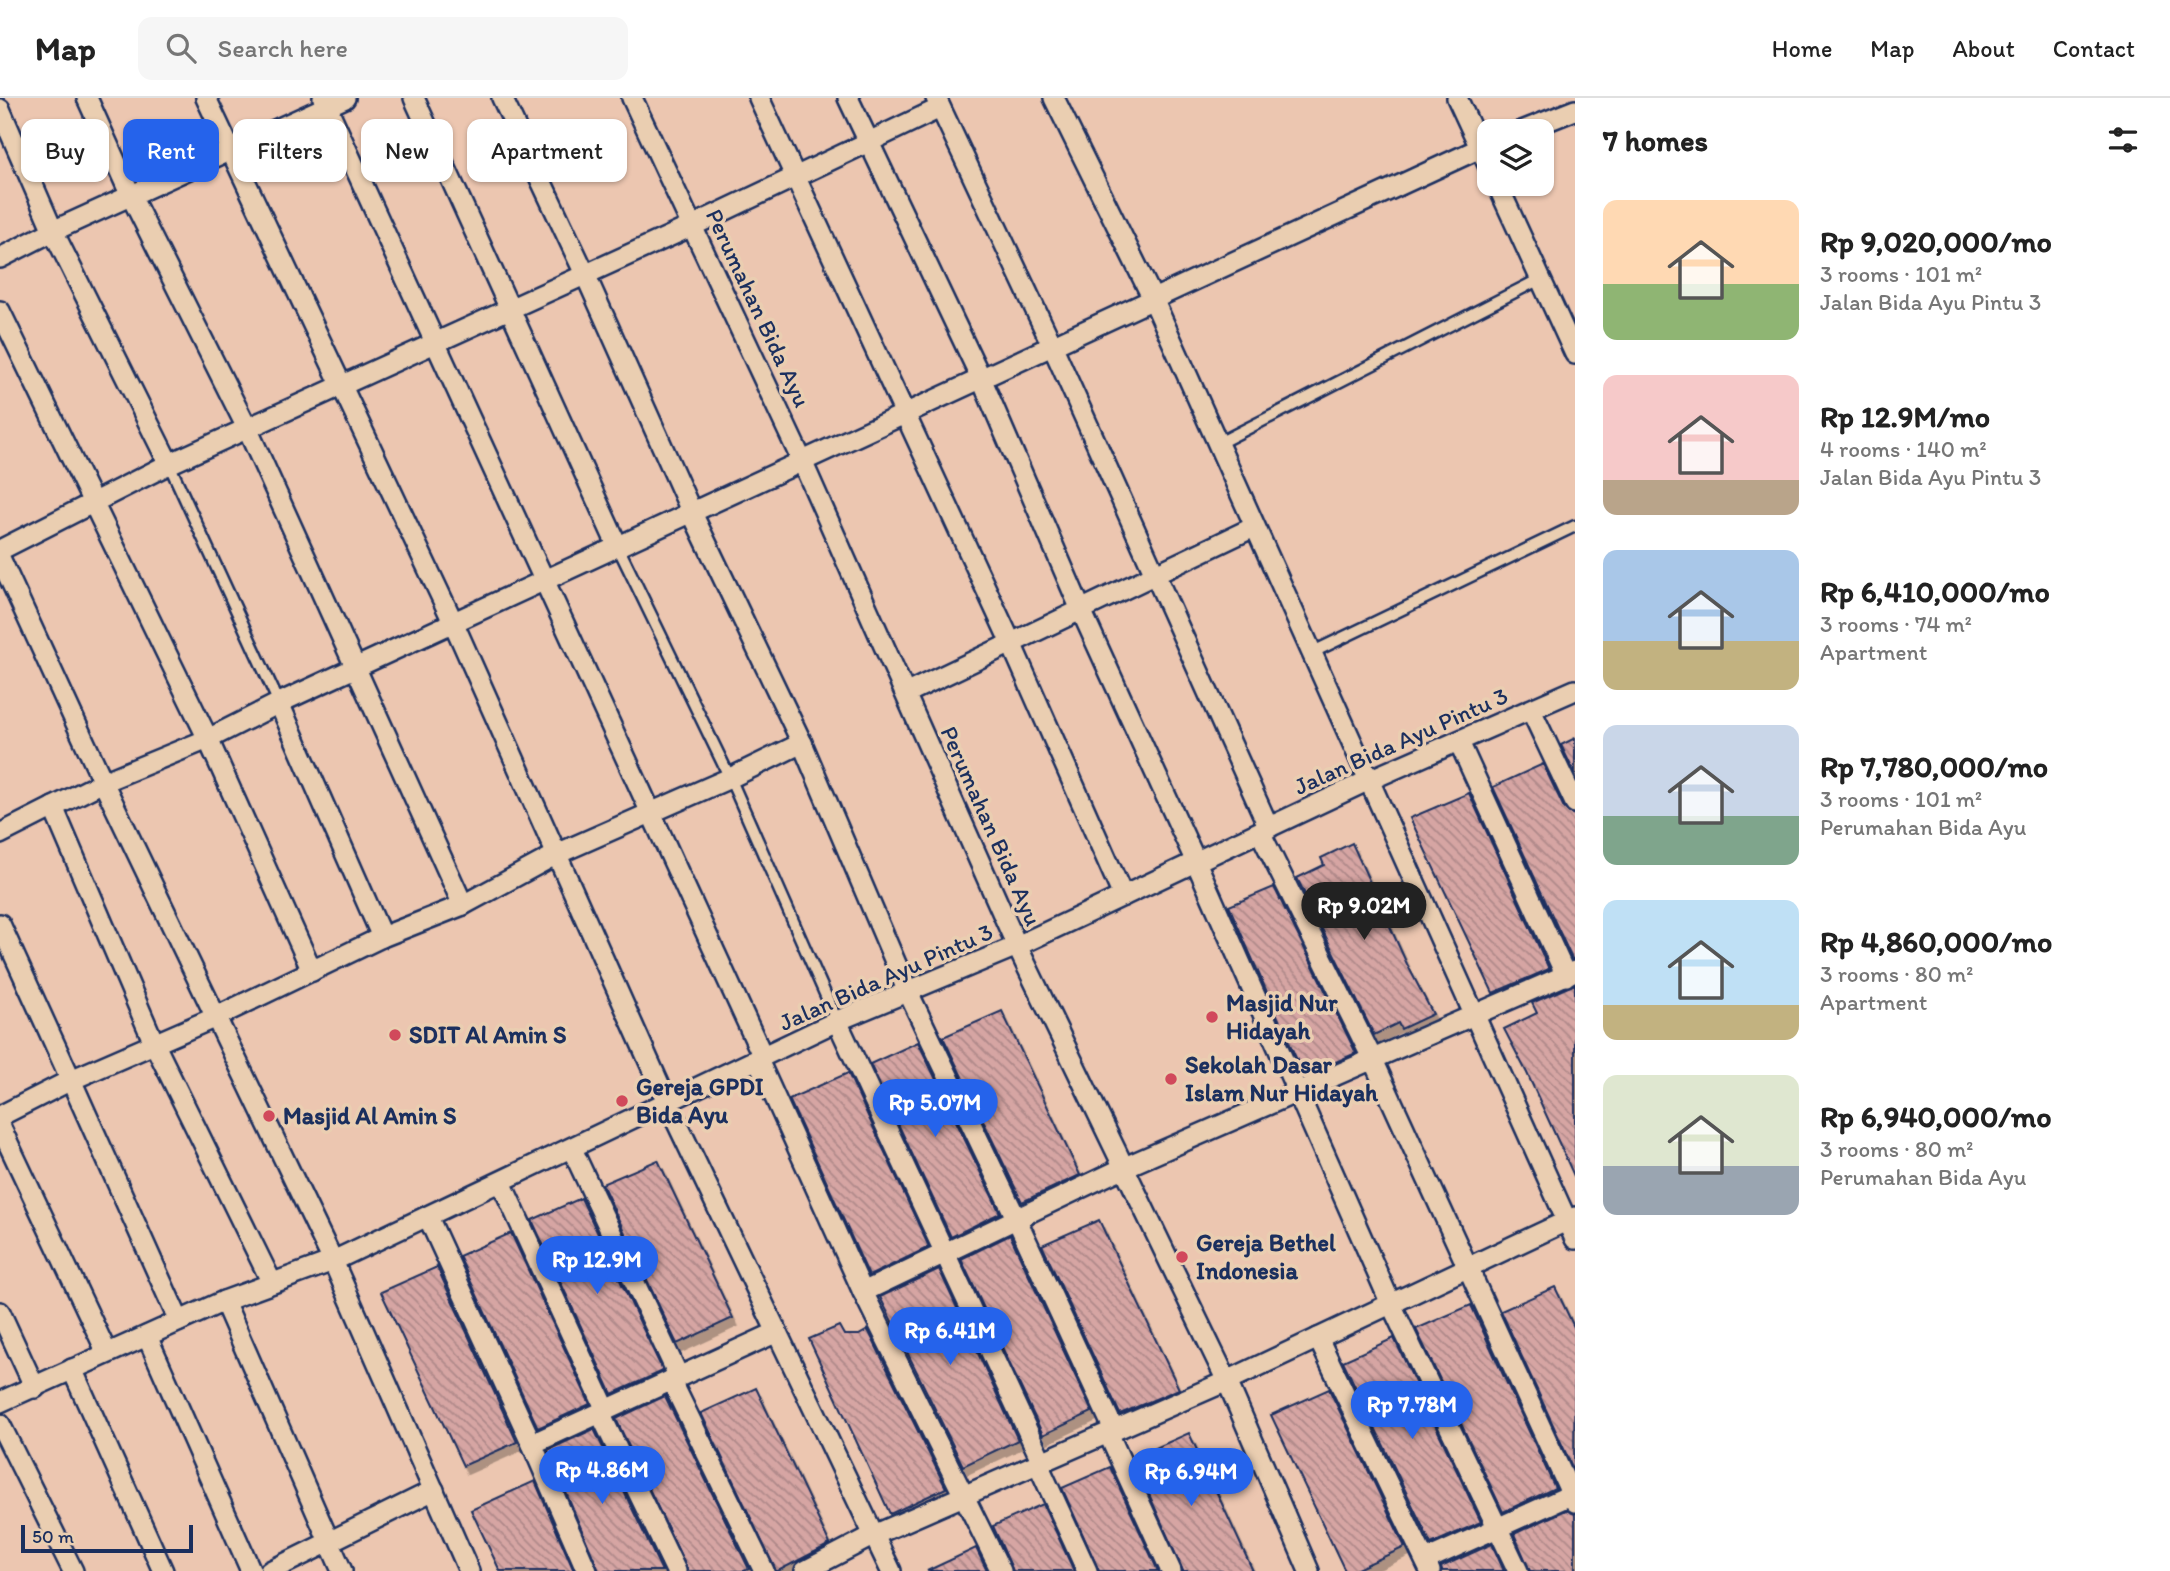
<!DOCTYPE html>
<meta charset="utf-8">
<style>
:root{--surface:#fff;--page:#f6f6f6;--text:#222;--muted:#767676;--line:#e0e0e0;--accent:#2563eb}
body{margin:0;font-family:Itim,sans-serif;background:var(--page);color:var(--text);height:100vh;display:flex;flex-direction:column;font-size:26px;white-space:nowrap}
*{box-sizing:border-box;margin:0}
p{font-size:23px;color:var(--muted)}
.icon{flex:none;width:38px;height:38px;fill:none;stroke:currentColor;stroke-width:2;stroke-linecap:round;stroke-linejoin:round}
.map{position:relative;flex:1;overflow:hidden}
.side{display:flex;flex-direction:column;background:var(--surface);width:595px}
.side>*{flex:none}
.hud{position:absolute;left:21px;top:21px;width:665px;height:63px;display:flex;gap:14px}
.controls{position:absolute;left:1477px;top:21px;display:grid;gap:14px}
.controls a{display:grid;place-items:center;width:77px;height:77px;border-radius:14px;background:var(--surface);box-shadow:0 2px 5px #0004;font-size:35px}
.scale{position:absolute;left:21px;bottom:18px;width:172px;box-sizing:border-box;padding-left:7px;border:4px solid #1b2f5e;border-top:0;font-size:19px;line-height:24px;white-space:nowrap;color:#1b2f5e;-webkit-text-stroke:5px #eaceb1;paint-order:stroke}
.price{position:absolute;translate:-50% -60px;padding:0 16px;border-radius:24px;background:var(--accent);color:#fff;font-size:23px;line-height:46px;filter:drop-shadow(0 2px 4px #0008)}
.price::after{content:'';position:absolute;left:50%;top:42px;width:21px;height:16px;margin-left:-10px;background:inherit;clip-path:polygon(0 0,100% 0,50% 100%)}
.price.selected{background:#222;color:#fff}
ul{padding:0;list-style:none}
li{display:flex;align-items:center;gap:21px;height:175px;padding:0 28px}
li span{display:grid;place-items:center;flex:none;width:196px;height:140px;border-radius:14px;color:#555}
li>.icon{margin-inline-start:auto}
span .icon{width:84px;height:84px;fill:#fffc;stroke-width:1}
li b{font-size:30px}
h2{display:flex;justify-content:space-between;align-items:center;height:84px;padding:0 28px;font-size:30px}
.tag{padding:0 24px;border-radius:14px;background:var(--surface);box-shadow:0 2px 5px #0004;font-size:24px;line-height:63px}
.tag.selected{background:var(--accent);color:#fff}
header{display:flex;align-items:center;gap:42px;box-sizing:border-box;height:98px;padding:0 35px;background:var(--surface);border-bottom:2px solid var(--line)}
header strong{font-size:33px}
nav{display:flex;gap:38px;margin-inline-start:auto;font-size:24px}
.search{width:490px;height:63px;background:var(--page);display:flex;align-items:center;gap:18px;box-sizing:border-box;padding:0 24px;border-radius:14px;color:var(--muted);font-size:26px}
main{display:flex;flex:1;min-height:0}
.map>svg:first-child{display:block}
.building{fill:url(#building-back-hatch);stroke:#1b2f5e;stroke-width:2;filter:url(#shadow)}
.lines{fill:none;stroke-linecap:round;stroke-linejoin:round}
.service-casing{stroke:#1b2f5e;stroke-width:15}
.minor-casing{stroke:#1b2f5e;stroke-width:24}
.service{stroke:#eaceb1;stroke-width:10}
.minor{stroke:#eaceb1;stroke-width:19}
.poi-dot{fill:#d1495b;stroke:#eaceb1;stroke-width:2.5}
.labels{text-anchor:middle;stroke-width:7;stroke-linejoin:round;paint-order:stroke}
.street-label{font-size:24px;fill:#1b2f5e;stroke:#eaceb1}
.poi-label{font-size:24px;font-weight:bold;fill:#1b2f5e;stroke:#eaceb1;text-anchor:start}
</style>
<header>
<strong>Map</strong>
<div class="search"><svg class="icon" aria-label="search" viewBox="0 0 24 24"><circle cx="10" cy="10" r="6"/><path d="M15 15l6 6"/></svg>Search here</div>
<nav><a>Home</a><a>Map</a><a>About</a><a>Contact</a></nav>
</header>
<main>
<div class="map">
<svg width="1575" height="1473" viewBox="0 0 1575 1473">
<defs>
<pattern id="building-back-hatch" width="6" height="6" patternUnits="userSpaceOnUse" patternTransform="scale(1.75)"><rect width="6" height="6" fill="#d6a5a3"/><path d="M-1 5l2 2M0 0l6 6M5-1l2 2" fill="none" stroke="#ad8788"/></pattern>
<filter id="shadow"><feDropShadow dx="4.5" dy="8" stdDeviation="0" flood-color="#0004"/></filter>
</defs>
<rect width="100%" height="100%" fill="#ecc6b0"/>
<filter id="ink" filterUnits="userSpaceOnUse"><feTurbulence type="fractalNoise" baseFrequency=".0143" numOctaves="2"/><feDisplacementMap in="SourceGraphic" scale="14" xChannelSelector="R" yChannelSelector="G"/><feConvolveMatrix kernelMatrix="1 2 1 2 8 2 1 2 1" color-interpolation-filters="sRGB"/></filter>
<g filter="url(#ink)">
<g class="building">
<path d="M1575,640V676L1561,647Z"/>
<path d="M1543,666L1564,710L1569,715L1575,717V861H1572L1493,689Z"/>
<path d="M1469,695L1549,871L1493,895L1410,720Z"/>
<path d="M1352,745L1407,866L1433,916L1401,931L1398,925L1374,937L1297,780L1324,767L1321,760Z"/>
<path d="M1274,789L1356,955L1304,978L1229,808Z"/>
<path d="M1575,886V1080L1527,975L1504,931L1537,915L1532,905Z"/>
<path d="M1002,913L1080,1077L1022,1104L943,939Z"/>
<path d="M918,944L1000,1115L951,1139L870,966Z"/>
<path d="M848,975L929,1149L869,1178L789,1001Z"/>
<path d="M658,1062L733,1220L677,1246L602,1086Z"/>
<path d="M581,1100L663,1273L612,1296L532,1122Z"/>
<path d="M1099,1122L1179,1291L1120,1316L1042,1147Z"/>
<path d="M511,1135L590,1306L538,1330L459,1158Z"/>
<path d="M1010,1137L1092,1314L1043,1337L961,1161Z"/>
<path d="M437,1169L517,1344L463,1368L381,1194Z"/>
<path d="M939,1171L1018,1342L963,1368L880,1199Z"/>
<path d="M1555,1189L1575,1231L1574,1373L1501,1213Z"/>
<path d="M1471,1207L1555,1390L1503,1414L1416,1231Z"/>
<path d="M839,1228L844,1237H859L868,1232L946,1390L890,1416L809,1241Z"/>
<path d="M1394,1240L1481,1424L1431,1446L1343,1263Z"/>
<path d="M756,1290L830,1446L778,1473H776L701,1315Z"/>
<path d="M1329,1291L1405,1449L1353,1473H1345L1271,1317Z"/>
<path d="M665,1298L749,1471L744,1473H688L616,1321Z"/>
<path d="M594,1331L662,1473H599L548,1352Z"/>
<path d="M1189,1335L1211,1382L1253,1473H1183L1133,1360Z"/>
<path d="M1110,1369L1158,1473H1099L1062,1390Z"/>
<path d="M535,1383L574,1473H500L471,1412Z"/>
<path d="M1043,1406L1074,1473H1013L993,1428Z"/>
<path d="M1566,1412L1575,1416V1473H1530L1514,1436Z"/>
<path d="M1492,1446L1504,1473H1442L1441,1469Z"/>
<path d="M976,1450L987,1473H927Z"/>
</g>
<g class="lines">
<defs>
<g id="service">
<path d="M1217,346L1540,181"/>
<path d="M169,366L279,605"/>
<path d="M618,449L730,680L837,923"/>
<path d="M1311,555L1575,428"/>
</g>
<g id="minor">
<path d="M87,0L131,98L247,330L463,807"/>
<path d="M206,0L454,526L668,1006L891,1473"/>
<path d="M323,0L763,959"/>
<path d="M414,0L618,449"/>
<path d="M502,0L585,176L692,415L802,645L908,894L1016,1120L1114,1332"/>
<path d="M632,0L802,363L1017,848L1227,1283L1309,1473"/>
<path d="M759,0L1011,545L1123,798"/>
<path d="M848,0L981,280L1081,512L1196,764L1391,1206L1518,1473"/>
<path d="M936,0L1052,247L1269,730"/>
<path d="M1054,0L1153,201L1575,1141"/>
<path d="M1457,0L1489,69"/>
<path d="M0,11L53,133L169,366"/>
<path d="M1522,33L1575,12"/>
<path d="M1497,86L1575,256"/>
<path d="M0,160L53,133L345,0"/>
<path d="M0,213L208,641L312,873"/>
<path d="M0,452L169,366L692,128L940,10"/>
<path d="M0,460L103,684L333,1163L469,1473"/>
<path d="M907,595L1254,429"/>
<path d="M279,605L382,839"/>
<path d="M1531,612L1575,705"/>
<path d="M1459,644L1566,878"/>
<path d="M53,709L154,945L272,1185"/>
<path d="M1260,734L1373,962L1575,1404"/>
<path d="M0,736L103,684L208,641L279,605L1489,46"/>
<path d="M0,826L71,982L0,1018"/>
<path d="M837,923L1042,1364"/>
<path d="M758,962L863,1194L1001,1473"/>
<path d="M0,1028L107,1255"/>
<path d="M572,1051L679,1279"/>
<path d="M501,1084L606,1312"/>
<path d="M428,1119L532,1346L587,1473"/>
<path d="M863,1194L1125,1069L1575,873"/>
<path d="M224,1203L342,1473"/>
<path d="M0,1214L35,1290"/>
<path d="M179,1223L71,982L216,919L382,839L463,807L557,756L730,680L802,645"/>
<path d="M147,1238L251,1473"/>
<path d="M1318,1240L1430,1473"/>
<path d="M72,1271L163,1473"/>
<path d="M671,1282L764,1473"/>
<path d="M0,1304L224,1203L333,1163L837,923L1017,848L1367,683L1575,592"/>
<path d="M600,1315L676,1473"/>
<path d="M0,1326L73,1473"/>
<path d="M1108,1335L1171,1473"/>
<path d="M532,1346L777,1234"/>
<path d="M1038,1366L1087,1473"/>
<path d="M1426,1462L1575,1395"/>
<path d="M270,1473L434,1392"/>
<path d="M805,1473L874,1437L1227,1283L1575,1119"/>
</g>
</defs>
<use href="#service" class="service-casing"/>
<use href="#minor" class="minor-casing"/>
<use href="#service" class="service"/>
<use href="#minor" class="minor"/>
</g>
</g>
<g class="poi-dot">
<circle cx="1212" cy="919" r="7"/>
<circle cx="395" cy="937" r="7"/>
<circle cx="1171" cy="981" r="7"/>
<circle cx="622" cy="1003" r="7"/>
<circle cx="269" cy="1018" r="7"/>
<circle cx="1182" cy="1159" r="7"/>
</g>
<g class="labels">
<g class="street-label">
<text transform="translate(758 210) rotate(65)" y="8">Perumahan Bida Ayu</text>
<text transform="translate(1401 643) rotate(-24)" y="8">Jalan Bida Ayu Pintu 3</text>
<text transform="translate(991 728) rotate(66)" y="8">Perumahan Bida Ayu</text>
<text transform="translate(886 879) rotate(-24)" y="8">Jalan Bida Ayu Pintu 3</text>
</g>
<g class="poi-label">
<text x="1226" y="913">Masjid Nur<tspan x="1226" dy="28">Hidayah</tspan></text>
<text x="409" y="945">SDIT Al Amin S</text>
<text x="1185" y="975">Sekolah Dasar<tspan x="1185" dy="28">Islam Nur Hidayah</tspan></text>
<text x="636" y="997">Gereja GPDI<tspan x="636" dy="28">Bida Ayu</tspan></text>
<text x="283" y="1026">Masjid Al Amin S</text>
<text x="1196" y="1153">Gereja Bethel<tspan x="1196" dy="28">Indonesia</tspan></text>
</g>
</g>
</svg>
<div class="controls">
<a><svg class="icon" aria-label="layers" viewBox="0 0 24 24"><path d="M12 4l9 5-9 5-9-5zM3 14l9 5 9-5"/></svg></a>
</div>
<div class="scale">50 m</div>
<b class="price selected" style="left:1364px;top:844px">Rp 9.02M</b>
<b class="price" style="left:935px;top:1041px">Rp 5.07M</b>
<b class="price" style="left:597px;top:1198px">Rp 12.9M</b>
<b class="price" style="left:950px;top:1269px">Rp 6.41M</b>
<b class="price" style="left:1412px;top:1343px">Rp 7.78M</b>
<b class="price" style="left:602px;top:1408px">Rp 4.86M</b>
<b class="price" style="left:1191px;top:1410px">Rp 6.94M</b>
<div class="hud">
<a class="tag">Buy</a>
<a class="tag selected">Rent</a>
<a class="tag">Filters</a>
<a class="tag">New</a>
<a class="tag">Apartment</a>
</div>
</div>
<section class="side">
<h2>7 homes<svg class="icon" aria-label="filters" viewBox="0 0 24 24"><path d="M4 7h16M4 17h16"/><circle cx="9" cy="7" r="2"/><circle cx="15" cy="17" r="2"/></svg></h2>
<ul>
<li><span style="background:linear-gradient(#ffd9b3 60%,#8fb573 0)"><svg class="icon" aria-label="home" viewBox="0 0 24 24"><path d="M3 11l9-7 9 7M6 9v11h12V9"/></svg></span><div><b>Rp 9,020,000/mo</b><p>3 rooms · 101 m²</p><p>Jalan Bida Ayu Pintu 3</p></div></li>
<li><span style="background:linear-gradient(#f6c9c9 75%,#b9a48a 0)"><svg class="icon" aria-label="home" viewBox="0 0 24 24"><path d="M3 11l9-7 9 7M6 9v11h12V9"/></svg></span><div><b>Rp 12.9M/mo</b><p>4 rooms · 140 m²</p><p>Jalan Bida Ayu Pintu 3</p></div></li>
<li><span style="background:linear-gradient(#a9c7e8 65%,#c2b280 0)"><svg class="icon" aria-label="home" viewBox="0 0 24 24"><path d="M3 11l9-7 9 7M6 9v11h12V9"/></svg></span><div><b>Rp 6,410,000/mo</b><p>3 rooms · 74 m²</p><p>Apartment</p></div></li>
<li><span style="background:linear-gradient(#c9d6e8 65%,#7fa58c 0)"><svg class="icon" aria-label="home" viewBox="0 0 24 24"><path d="M3 11l9-7 9 7M6 9v11h12V9"/></svg></span><div><b>Rp 7,780,000/mo</b><p>3 rooms · 101 m²</p><p>Perumahan Bida Ayu</p></div></li>
<li><span style="background:linear-gradient(#bfe0f5 75%,#c2b280 0)"><svg class="icon" aria-label="home" viewBox="0 0 24 24"><path d="M3 11l9-7 9 7M6 9v11h12V9"/></svg></span><div><b>Rp 4,860,000/mo</b><p>3 rooms · 80 m²</p><p>Apartment</p></div></li>
<li><span style="background:linear-gradient(#dfe7d0 65%,#9aa5b1 0)"><svg class="icon" aria-label="home" viewBox="0 0 24 24"><path d="M3 11l9-7 9 7M6 9v11h12V9"/></svg></span><div><b>Rp 6,940,000/mo</b><p>3 rooms · 80 m²</p><p>Perumahan Bida Ayu</p></div></li>
</ul>
</section>
</main>
